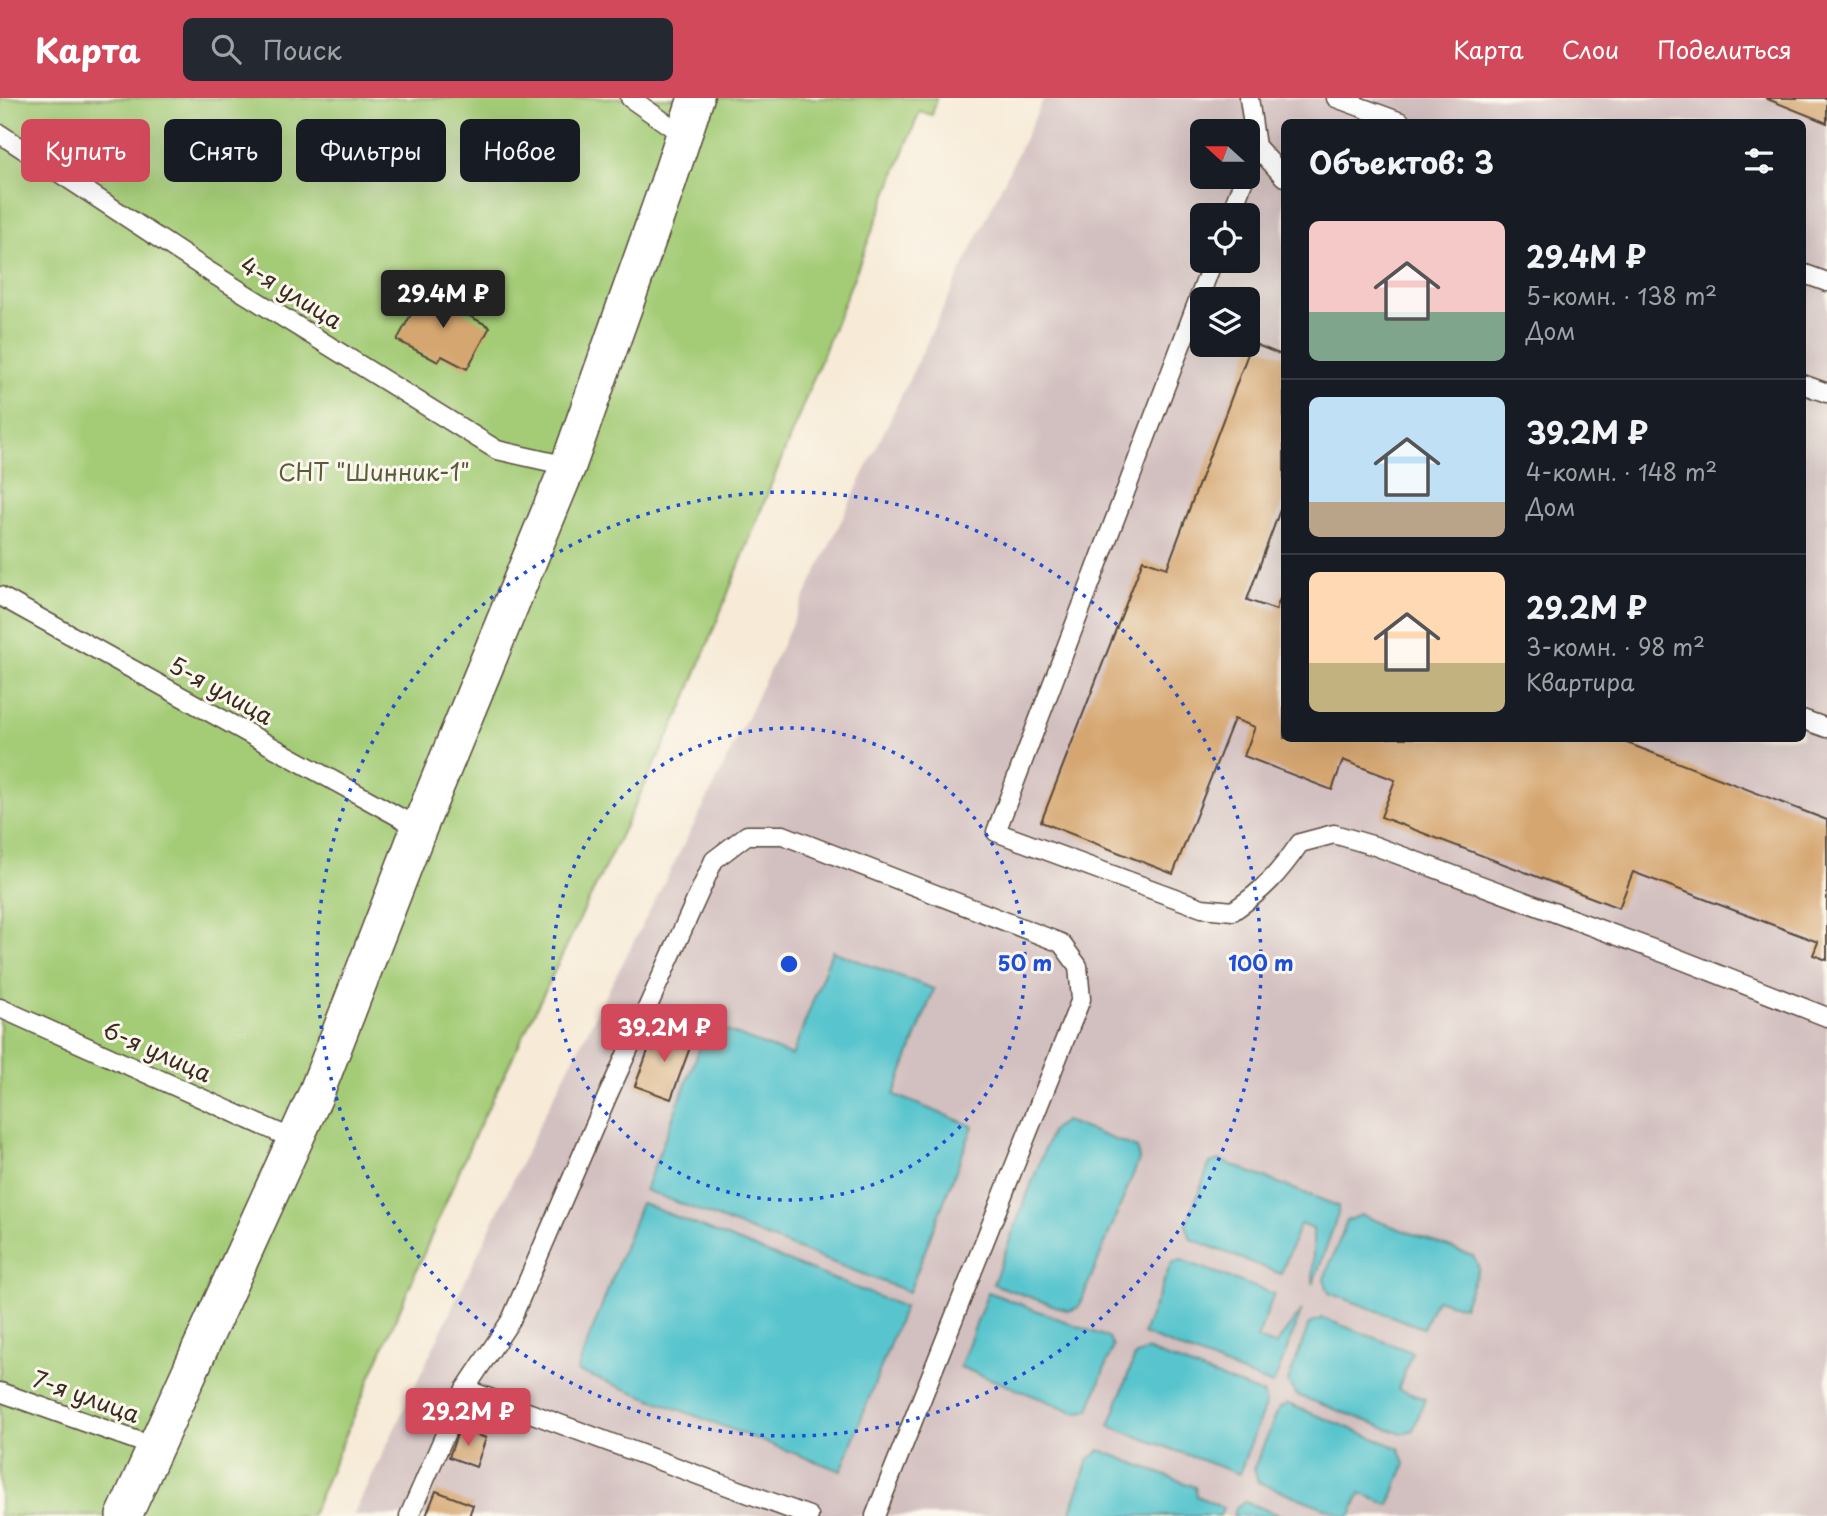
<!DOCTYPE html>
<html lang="ru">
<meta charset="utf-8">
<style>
:root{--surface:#171b24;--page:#242831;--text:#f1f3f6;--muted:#9ea1a6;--line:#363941;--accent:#d1495b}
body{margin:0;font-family:"Playpen Sans",sans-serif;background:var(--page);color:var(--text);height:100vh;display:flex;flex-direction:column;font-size:26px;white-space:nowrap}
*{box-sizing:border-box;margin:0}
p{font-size:23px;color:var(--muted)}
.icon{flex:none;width:38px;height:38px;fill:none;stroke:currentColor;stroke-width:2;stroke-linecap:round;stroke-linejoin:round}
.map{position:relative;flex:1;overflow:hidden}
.sheet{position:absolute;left:1281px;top:21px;width:525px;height:623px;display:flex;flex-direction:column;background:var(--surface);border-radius:10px;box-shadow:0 7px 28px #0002}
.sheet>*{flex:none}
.banner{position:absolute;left:21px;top:21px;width:665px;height:63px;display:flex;gap:14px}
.needle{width:46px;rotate:291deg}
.controls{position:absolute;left:1190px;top:21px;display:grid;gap:14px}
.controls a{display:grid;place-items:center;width:70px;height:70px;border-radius:10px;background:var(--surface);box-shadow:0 7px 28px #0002;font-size:35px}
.price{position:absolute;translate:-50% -60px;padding:0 16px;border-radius:7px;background:var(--accent);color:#fff;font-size:23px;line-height:46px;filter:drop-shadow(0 2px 4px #0008)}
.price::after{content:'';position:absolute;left:50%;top:42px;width:21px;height:16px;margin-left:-10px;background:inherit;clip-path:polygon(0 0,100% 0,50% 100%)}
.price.selected{background:#222;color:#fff}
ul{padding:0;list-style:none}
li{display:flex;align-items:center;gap:21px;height:175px;padding:0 28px}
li+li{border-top:2px solid var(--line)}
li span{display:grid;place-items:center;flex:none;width:196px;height:140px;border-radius:10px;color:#555}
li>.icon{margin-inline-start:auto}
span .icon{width:84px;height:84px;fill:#fffc;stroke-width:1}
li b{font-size:30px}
h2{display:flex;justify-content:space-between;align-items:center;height:84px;padding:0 28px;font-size:30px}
.pill{padding:0 24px;border-radius:10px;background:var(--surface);box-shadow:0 7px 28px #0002;font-size:24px;line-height:63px}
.pill.selected{background:var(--accent);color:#fff}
header{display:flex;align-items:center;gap:42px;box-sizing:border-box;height:98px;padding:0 35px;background:var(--accent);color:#fff}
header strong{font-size:33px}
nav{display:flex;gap:38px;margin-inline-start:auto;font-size:24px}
.search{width:490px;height:63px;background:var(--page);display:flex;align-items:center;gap:18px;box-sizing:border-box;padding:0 24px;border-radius:10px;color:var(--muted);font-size:26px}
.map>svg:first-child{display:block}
.industrial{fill:#d2bfbf;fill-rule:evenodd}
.green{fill:#a4cc77;stroke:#707b4a;stroke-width:2}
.water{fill:#58c5ce;stroke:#4a7876;stroke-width:2}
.building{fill:#d5a670}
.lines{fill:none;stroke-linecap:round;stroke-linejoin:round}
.service-casing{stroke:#57473a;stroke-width:21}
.minor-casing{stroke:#57473a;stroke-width:38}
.service{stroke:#fff;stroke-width:18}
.minor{stroke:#fff;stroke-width:35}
.ring{fill:none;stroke:#1d4ed8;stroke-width:3.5;stroke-dasharray:3.5 7}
.labels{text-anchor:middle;stroke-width:6;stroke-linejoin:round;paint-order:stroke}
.street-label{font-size:23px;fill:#3b2a1e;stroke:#fbf7ec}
.park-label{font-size:23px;fill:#5a5b39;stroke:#fbf7ec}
.centre{fill:#1d4ed8;stroke:#fbf7ec;stroke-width:3.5}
.ring-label{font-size:21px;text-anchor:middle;font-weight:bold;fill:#1d4ed8;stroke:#fbf7ec;stroke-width:6;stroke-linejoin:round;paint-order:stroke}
</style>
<header>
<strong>Карта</strong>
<div class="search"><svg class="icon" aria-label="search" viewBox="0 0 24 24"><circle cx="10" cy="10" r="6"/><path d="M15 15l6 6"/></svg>Поиск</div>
<nav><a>Карта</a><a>Слои</a><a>Поделиться</a></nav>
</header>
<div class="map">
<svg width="1827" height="1418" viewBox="0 0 1827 1418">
<rect width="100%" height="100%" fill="#fbf7ec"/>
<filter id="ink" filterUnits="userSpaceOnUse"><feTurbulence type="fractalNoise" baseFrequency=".0143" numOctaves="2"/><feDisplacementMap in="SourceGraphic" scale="14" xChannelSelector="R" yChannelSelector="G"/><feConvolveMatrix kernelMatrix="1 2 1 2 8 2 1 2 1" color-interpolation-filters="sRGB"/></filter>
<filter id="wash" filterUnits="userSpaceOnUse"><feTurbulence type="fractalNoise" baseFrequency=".00686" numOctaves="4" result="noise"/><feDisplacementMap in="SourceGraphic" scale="28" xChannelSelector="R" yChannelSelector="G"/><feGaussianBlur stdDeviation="1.57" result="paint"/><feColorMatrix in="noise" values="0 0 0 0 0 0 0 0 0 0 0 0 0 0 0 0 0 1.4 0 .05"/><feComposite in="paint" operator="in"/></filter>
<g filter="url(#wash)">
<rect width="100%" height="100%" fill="#f7ebd8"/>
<path class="industrial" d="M1044,0H1827V1418H353L543,1019L715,686ZM1284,24H1802V640H1284ZM1202,33H1248V79H1202ZM1202,117H1248V163H1202ZM1202,201H1248V247H1202Z"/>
<path class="green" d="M0,0H937L932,17L920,13L683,608L472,1043L311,1418H0Z"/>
<g class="water">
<path d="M832,853L934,891L894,997L973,1028L909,1194L645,1092L709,926L792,958Z"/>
<path d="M1065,1023L1137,1050L1139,1062L1079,1209L1069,1213L993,1186L1052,1032Z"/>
<path d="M1219,1062L1338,1108V1116L1313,1186V1131L1300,1126L1281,1176L1191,1141L1186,1127L1210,1065Z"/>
<path d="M641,1105L904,1209L841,1373L577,1273Z"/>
<path d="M1361,1117L1473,1158L1479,1170L1463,1209L1436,1201L1423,1230L1329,1195L1324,1181L1347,1123Z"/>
<path d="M1181,1162L1274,1196L1257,1241L1275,1247L1302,1212L1273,1287L1143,1236L1171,1165Z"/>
<path d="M988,1194L1109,1240L1113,1248L1089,1312L1077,1315L960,1269Z"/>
<path d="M1322,1220L1412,1254L1398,1291L1425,1301L1413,1332L1402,1336L1296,1297L1288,1284L1309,1226Z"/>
<path d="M1147,1252L1263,1296L1266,1305L1239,1376L1109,1328L1135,1258Z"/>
<path d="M1288,1306L1399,1350L1405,1366L1389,1407L1360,1395L1351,1418H1345L1258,1384L1254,1370L1279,1310Z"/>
<path d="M1100,1352L1195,1389L1197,1398L1223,1410L1220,1418H1073L1071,1413L1088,1362Z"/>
<path d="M1245,1404L1282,1418H1233L1237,1408Z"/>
</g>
<g id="blocks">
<g class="building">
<path d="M1765,0H1827V25Z"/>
<path d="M426,189L466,211L464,215L490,229L467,271L442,258L438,264L397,242Z"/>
<path d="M1252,245L1284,258V401L1247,502L1276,512L1284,489V640H1614L1827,722V862L1813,857L1818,844L1633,774L1619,810L1381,719L1395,682L1343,662L1332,692L1244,658L1255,629L1234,621L1173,776L1041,724L1143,462L1167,470Z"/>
<path d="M656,931L692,944L671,1001L635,988Z"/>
<path d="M459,1331L486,1340L476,1369L449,1359Z"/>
<path d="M436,1393L473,1407L469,1418H426Z"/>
</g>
</g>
</g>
<g filter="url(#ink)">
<use href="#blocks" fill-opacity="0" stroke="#57473a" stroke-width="2"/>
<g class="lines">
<defs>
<g id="service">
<path d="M630,0L683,37"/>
<path d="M1249,0L1256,48L1284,79"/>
<path d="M1336,0L1401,24"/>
<path d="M0,36L210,174L497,352L568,368"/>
<path d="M1248,70L1256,48"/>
<path d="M1230,117L1245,79"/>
<path d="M1213,163L996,734L1202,810L1233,813C1264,792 1279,775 1300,745L1334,736L1375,748L1669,857L1827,919"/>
<path d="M1802,175L1827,184"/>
<path d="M1802,286L1827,295"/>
<path d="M0,498L419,730"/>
<path d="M1802,621L1827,630"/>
<path d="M0,910L295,1042"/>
<path d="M465,1291L809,1418"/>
<path d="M0,1294L155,1349"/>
<path d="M409,1418L465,1291L511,1222L607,999L714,762L747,737H783L1061,845L1078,868L1081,901L875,1418"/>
</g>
<path id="minor" d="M124,1418L315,998L419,730L568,368L665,94L696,0"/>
</defs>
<use href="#service" class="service-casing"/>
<use href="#minor" class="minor-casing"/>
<use href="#service" class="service"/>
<use href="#minor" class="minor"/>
</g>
</g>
<g class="ring">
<circle cx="789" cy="866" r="236"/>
<circle cx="789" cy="866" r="472"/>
</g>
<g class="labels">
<g class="street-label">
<text transform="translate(291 195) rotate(32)" y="8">4-я улица</text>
<text transform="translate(221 593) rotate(29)" y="8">5-я улица</text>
<text transform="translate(157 954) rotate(24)" y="8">6-я улица</text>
<text transform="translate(86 1299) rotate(20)" y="8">7-я улица</text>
</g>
<g class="park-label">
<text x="374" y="383">СНТ "Шинник-1"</text>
</g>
</g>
<circle cx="789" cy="866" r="10" class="centre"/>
<g class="ring-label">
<text x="1025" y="873">50 m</text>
<text x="1261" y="873">100 m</text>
</g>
</svg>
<div class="controls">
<a><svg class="needle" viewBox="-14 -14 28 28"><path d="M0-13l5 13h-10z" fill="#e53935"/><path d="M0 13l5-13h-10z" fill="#9ea1a6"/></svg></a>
<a><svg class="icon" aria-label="locate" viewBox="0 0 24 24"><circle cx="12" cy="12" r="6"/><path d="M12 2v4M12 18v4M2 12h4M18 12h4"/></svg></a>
<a><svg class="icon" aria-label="layers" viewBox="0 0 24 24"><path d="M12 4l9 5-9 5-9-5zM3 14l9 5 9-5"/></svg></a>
</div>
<b class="price selected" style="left:443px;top:232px">29.4M ₽</b>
<b class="price" style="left:664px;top:966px">39.2M ₽</b>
<b class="price" style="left:468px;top:1350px">29.2M ₽</b>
<div class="banner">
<a class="pill selected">Купить</a>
<a class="pill">Снять</a>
<a class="pill">Фильтры</a>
<a class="pill">Новое</a>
</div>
<section class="sheet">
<h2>Объектов: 3<svg class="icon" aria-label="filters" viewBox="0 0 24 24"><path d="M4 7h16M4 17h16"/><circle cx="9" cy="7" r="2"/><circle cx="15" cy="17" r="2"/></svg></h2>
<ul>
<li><span style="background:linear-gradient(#f6c9c9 65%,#7fa58c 0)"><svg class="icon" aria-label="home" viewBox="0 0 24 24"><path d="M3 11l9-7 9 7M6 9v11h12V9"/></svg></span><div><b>29.4M ₽</b><p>5-комн. · 138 m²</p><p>Дом</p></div></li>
<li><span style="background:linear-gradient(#bfe0f5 75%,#b9a48a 0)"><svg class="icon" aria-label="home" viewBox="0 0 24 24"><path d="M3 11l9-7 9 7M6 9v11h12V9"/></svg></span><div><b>39.2M ₽</b><p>4-комн. · 148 m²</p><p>Дом</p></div></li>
<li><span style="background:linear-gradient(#ffd9b3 65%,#c2b280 0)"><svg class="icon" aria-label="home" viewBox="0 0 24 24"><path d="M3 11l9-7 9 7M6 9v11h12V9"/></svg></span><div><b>29.2M ₽</b><p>3-комн. · 98 m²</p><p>Квартира</p></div></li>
</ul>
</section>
</div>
